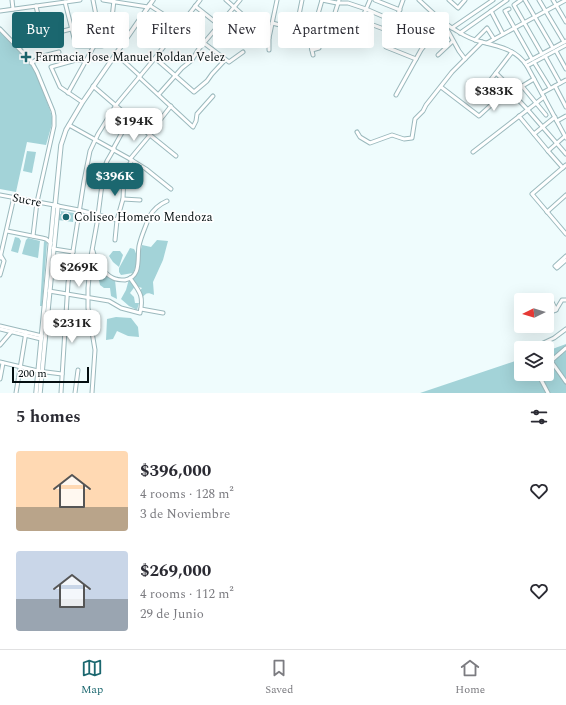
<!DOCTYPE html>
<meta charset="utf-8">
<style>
:root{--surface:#fff;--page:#f7f7f7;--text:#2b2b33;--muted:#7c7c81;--line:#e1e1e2;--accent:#1b676f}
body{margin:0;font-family:Spectral,serif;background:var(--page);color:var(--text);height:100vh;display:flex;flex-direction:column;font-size:15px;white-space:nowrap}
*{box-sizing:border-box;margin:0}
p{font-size:13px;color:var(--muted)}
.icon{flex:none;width:22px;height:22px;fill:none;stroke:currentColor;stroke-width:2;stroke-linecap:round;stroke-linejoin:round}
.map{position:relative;height:393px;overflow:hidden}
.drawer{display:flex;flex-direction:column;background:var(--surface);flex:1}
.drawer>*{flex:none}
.top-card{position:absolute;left:12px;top:12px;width:542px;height:36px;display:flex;gap:8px}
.needle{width:26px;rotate:265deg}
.tools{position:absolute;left:514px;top:293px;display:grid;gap:8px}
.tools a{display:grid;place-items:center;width:40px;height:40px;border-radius:4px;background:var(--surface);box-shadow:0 4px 16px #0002;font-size:20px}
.scale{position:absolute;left:12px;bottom:10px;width:77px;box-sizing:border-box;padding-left:4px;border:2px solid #040e10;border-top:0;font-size:11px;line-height:14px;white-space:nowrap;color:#040e10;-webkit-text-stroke:3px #fff;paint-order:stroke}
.price{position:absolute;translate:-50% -34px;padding:0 9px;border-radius:8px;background:#fff;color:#222;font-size:13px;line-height:26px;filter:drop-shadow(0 1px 2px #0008)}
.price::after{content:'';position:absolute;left:50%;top:24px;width:12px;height:9px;margin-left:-6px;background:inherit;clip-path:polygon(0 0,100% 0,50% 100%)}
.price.active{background:var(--accent);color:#fff}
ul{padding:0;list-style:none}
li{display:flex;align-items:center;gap:12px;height:100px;padding:0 16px}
li span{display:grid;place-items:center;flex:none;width:112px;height:80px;border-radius:4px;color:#555}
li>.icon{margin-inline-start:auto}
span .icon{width:48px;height:48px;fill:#fffc;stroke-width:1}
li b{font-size:17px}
h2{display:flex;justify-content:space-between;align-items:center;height:48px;padding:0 16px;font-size:17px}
.chip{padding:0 14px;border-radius:4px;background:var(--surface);box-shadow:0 4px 16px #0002;font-size:14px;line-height:36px}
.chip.active{background:var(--accent);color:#fff}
.dock{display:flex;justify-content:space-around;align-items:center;height:56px;border-top:1px solid var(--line);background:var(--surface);font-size:11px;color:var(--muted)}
.dock a{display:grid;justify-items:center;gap:2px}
.dock .active{color:var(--accent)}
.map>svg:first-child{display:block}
.green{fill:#a3d3d8}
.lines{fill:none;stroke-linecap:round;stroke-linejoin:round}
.minor-casing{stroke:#9bb9bd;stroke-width:5}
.major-casing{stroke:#9bb9bd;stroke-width:5.5}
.minor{stroke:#fff;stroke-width:3}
.major{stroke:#fff;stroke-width:3.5}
.poi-dot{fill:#1b676f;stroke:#fff;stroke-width:1.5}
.labels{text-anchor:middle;stroke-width:3.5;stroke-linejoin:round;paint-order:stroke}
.poi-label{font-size:12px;fill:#040e10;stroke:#fff;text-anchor:start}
.street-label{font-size:12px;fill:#040e10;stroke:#fff}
</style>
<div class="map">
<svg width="566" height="393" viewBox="0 0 566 393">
<rect width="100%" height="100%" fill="#effcfd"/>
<g class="green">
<path d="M0,32L28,61L36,73L50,110L52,117V124L46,145L27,142L16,192L0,189Z"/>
<path d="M27,151L36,152L32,173L23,171Z"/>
<path d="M61,211L74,213L73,222L58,220L59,214H61Z"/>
<path d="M15,237L19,238L21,241L18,253L11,251Z"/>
<path d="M28,238L40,241L38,258L22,254L26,240Z"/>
<path d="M157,240L168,241L163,260L153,282L154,295C147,292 146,293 141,299L138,293L142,288L139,287L133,281L142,245L151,247Z"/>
<path d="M44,241L46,242L47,243L42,306H40Z"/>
<path d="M130,248L134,249C139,258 137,264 133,273L121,275L119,272V268Z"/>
<path d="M113,251H120L123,255L119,267L113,262L109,256Z"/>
<path d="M94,263L106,276L115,280L117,299L111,296L110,288H104L100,285C99,278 95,271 94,263Z"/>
<path d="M129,279L136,285L130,293L134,297L135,303H139L137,310L129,306L121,299L126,290Z"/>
<path d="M116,317L131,318L138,327L139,337L128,336L117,331L113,339L106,340L107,319Z"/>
<path d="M566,344V393H420L521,359V374H547V351Z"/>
</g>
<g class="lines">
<defs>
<g id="minor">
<path d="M12,0L13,9"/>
<path d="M103,0L148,7"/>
<path d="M226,0L269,38"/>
<path d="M322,0L337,3H348L366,9L396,22"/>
<path d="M375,0L400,10"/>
<path d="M403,0L386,47L416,59"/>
<path d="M419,0C431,11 442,23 457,31C465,36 473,40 482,42C499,46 517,50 527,66L566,138"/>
<path d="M449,0L458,8L465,0"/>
<path d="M521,0L514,5L542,54"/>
<path d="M525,0L553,48"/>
<path d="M539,0L564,42"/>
<path d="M553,0L566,22"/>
<path d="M65,2L76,46H102L93,0"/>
<path d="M149,5L180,25L229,62L243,52"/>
<path d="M36,6L40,24"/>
<path d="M195,6L219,25"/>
<path d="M509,9L505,11L532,59"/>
<path d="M0,11L80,0"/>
<path d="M491,11L503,34"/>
<path d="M334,20L343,21L366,33"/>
<path d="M361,21L370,0"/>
<path d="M272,23L296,29L298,27L307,29L323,27H334V16L339,0"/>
<path d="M373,25L392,32"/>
<path d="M394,26L409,32"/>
<path d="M298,27L299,15L302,0"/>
<path d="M314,28L322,0"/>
<path d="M452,28L493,0"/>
<path d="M0,29L31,61L37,72L53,111L54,116V126L37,202L33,236"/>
<path d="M296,29L298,38"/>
<path d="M307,29L313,55"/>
<path d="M460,33L507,0"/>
<path d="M100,34L110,36L125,40"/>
<path d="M110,36L114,0"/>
<path d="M390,37L412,45"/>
<path d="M309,40L335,35"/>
<path d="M475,40L487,28L494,39"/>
<path d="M487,43L566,0"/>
<path d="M19,48L28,42L36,38L71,29"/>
<path d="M269,50V38L277,0"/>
<path d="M312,50L319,48"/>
<path d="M556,51L566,69"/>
<path d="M116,54L140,76"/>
<path d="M438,55L453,41"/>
<path d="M545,56L560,83"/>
<path d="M155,58L194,92L207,81L212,74L225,60"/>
<path d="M534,62L550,88"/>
<path d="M31,63L43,56L59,52"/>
<path d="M525,63L566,41"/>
<path d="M527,66L566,45"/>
<path d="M496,73L514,91"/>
<path d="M139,77L193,127L196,121L197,114L213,96"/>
<path d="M489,82L512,52"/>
<path d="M93,86L150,135L176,156"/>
<path d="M522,86L546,115"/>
<path d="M555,86L566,107"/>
<path d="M441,87L479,116L491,105L501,99"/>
<path d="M497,91L501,99L534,79"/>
<path d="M68,93L94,46"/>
<path d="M512,93L527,109L566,154"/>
<path d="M542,93L566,80"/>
<path d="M159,94L182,68L192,60L198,50L240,0"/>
<path d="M396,95L421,50L443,22L459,51L465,59"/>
<path d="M82,102L60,87L51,67L76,60L86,61"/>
<path d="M519,116L548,151L563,168"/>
<path d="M557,121L566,116"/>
<path d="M69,125L130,159L146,169L171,189"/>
<path d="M357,132L360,137L370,143L392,135L404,139L412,138L415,119L423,111L426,105L452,72L482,42"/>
<path d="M149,134L171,106"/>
<path d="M534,134L555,117"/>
<path d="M113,149L130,118"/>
<path d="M548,151L565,136"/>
<path d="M473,152L544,97"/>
<path d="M130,159L150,135"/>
<path d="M566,165L532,194L566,234"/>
<path d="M0,195L54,205"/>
<path d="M123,199L140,200"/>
<path d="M58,206L79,210L117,220"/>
<path d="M547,212L566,195"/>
<path d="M7,231L42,238L46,239L51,243"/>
<path d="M115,240L117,220L123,199L124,174L126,170L132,160"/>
<path d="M53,248L54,249L73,252"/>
<path d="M93,251C95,260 104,274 113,278C117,280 121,280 125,280C142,277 137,258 139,246C141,236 146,226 149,217C153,210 160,204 167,201"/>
<path d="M566,256L555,266L557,268L566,260"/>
<path d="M0,258L14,197"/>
<path d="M0,275L4,261L1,256"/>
<path d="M49,291L109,301L121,308L140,313C144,296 140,292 130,278"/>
<path d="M547,302L551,300L556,310"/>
<path d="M141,309L163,313"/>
<path d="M547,314L556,310L562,300H566"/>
<path d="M0,326L42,336"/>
<path d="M0,329L41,339"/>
<path d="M0,345L12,331"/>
<path d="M536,348L537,346L554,338L566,329"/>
<path d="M566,348L551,361L566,382"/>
<path d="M0,362L38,371L62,374"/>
<path d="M538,374L548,393"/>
<path d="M0,379L3,363"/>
<path d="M16,393L26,332"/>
<path d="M61,393L68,283L84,181L90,151L98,134L116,105L155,58L200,0"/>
<path d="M75,393L78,370"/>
<path d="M92,393L95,350L88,308V288L91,256L97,223L104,169L107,161L114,149"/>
</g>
<g id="major">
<path d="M55,206L60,155L61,145L66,130L82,103L153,0"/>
<path d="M36,393L54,205L58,206L40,393"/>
</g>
</defs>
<use href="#minor" class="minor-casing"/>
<use href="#major" class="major-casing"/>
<use href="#minor" class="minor"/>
<use href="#major" class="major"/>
</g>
<g class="poi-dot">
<path d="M24 51h4v4h4v4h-4v4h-4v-4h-4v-4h4z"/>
<circle cx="66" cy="217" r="4"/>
</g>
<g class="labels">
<g class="poi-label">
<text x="35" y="61">Farmacia Jose Manuel Roldan Velez</text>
<text x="74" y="221">Coliseo Homero Mendoza</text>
</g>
<g class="street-label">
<text transform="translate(27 200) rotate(11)" y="4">Sucre</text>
</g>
</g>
</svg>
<div class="tools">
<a><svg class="needle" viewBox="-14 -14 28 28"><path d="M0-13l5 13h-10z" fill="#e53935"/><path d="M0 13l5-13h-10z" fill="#7c7c81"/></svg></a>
<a><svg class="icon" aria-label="layers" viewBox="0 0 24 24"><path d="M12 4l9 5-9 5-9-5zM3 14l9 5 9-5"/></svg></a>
</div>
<div class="scale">200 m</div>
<b class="price" style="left:494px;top:112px">$383K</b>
<b class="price" style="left:134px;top:142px">$194K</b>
<b class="price active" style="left:115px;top:197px">$396K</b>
<b class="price" style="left:79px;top:288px">$269K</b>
<b class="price" style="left:72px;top:344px">$231K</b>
<div class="top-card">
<a class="chip active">Buy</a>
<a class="chip">Rent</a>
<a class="chip">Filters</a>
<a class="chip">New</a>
<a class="chip">Apartment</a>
<a class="chip">House</a>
</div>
</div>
<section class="drawer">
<h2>5 homes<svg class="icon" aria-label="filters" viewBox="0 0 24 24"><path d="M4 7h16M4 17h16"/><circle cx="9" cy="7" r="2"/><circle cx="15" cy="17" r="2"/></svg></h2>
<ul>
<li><span style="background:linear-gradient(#ffd9b3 70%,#b9a48a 0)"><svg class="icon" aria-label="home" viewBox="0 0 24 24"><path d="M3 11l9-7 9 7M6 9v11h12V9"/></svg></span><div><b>$396,000</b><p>4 rooms · 128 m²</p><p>3 de Noviembre</p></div><svg class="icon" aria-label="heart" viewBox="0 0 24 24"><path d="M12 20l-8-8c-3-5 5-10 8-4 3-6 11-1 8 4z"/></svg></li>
<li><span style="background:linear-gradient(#c9d6e8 60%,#9aa5b1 0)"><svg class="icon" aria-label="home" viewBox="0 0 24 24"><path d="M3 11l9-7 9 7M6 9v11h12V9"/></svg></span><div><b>$269,000</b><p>4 rooms · 112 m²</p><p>29 de Junio</p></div><svg class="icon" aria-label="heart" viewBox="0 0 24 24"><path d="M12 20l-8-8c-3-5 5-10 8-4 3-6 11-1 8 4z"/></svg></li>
</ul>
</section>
<nav class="dock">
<a class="active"><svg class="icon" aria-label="map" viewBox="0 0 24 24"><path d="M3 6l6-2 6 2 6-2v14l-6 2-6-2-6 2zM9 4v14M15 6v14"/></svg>Map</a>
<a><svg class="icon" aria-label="saved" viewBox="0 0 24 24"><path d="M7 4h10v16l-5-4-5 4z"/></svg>Saved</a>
<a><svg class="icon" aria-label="home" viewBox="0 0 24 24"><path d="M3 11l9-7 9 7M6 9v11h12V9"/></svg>Home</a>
</nav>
